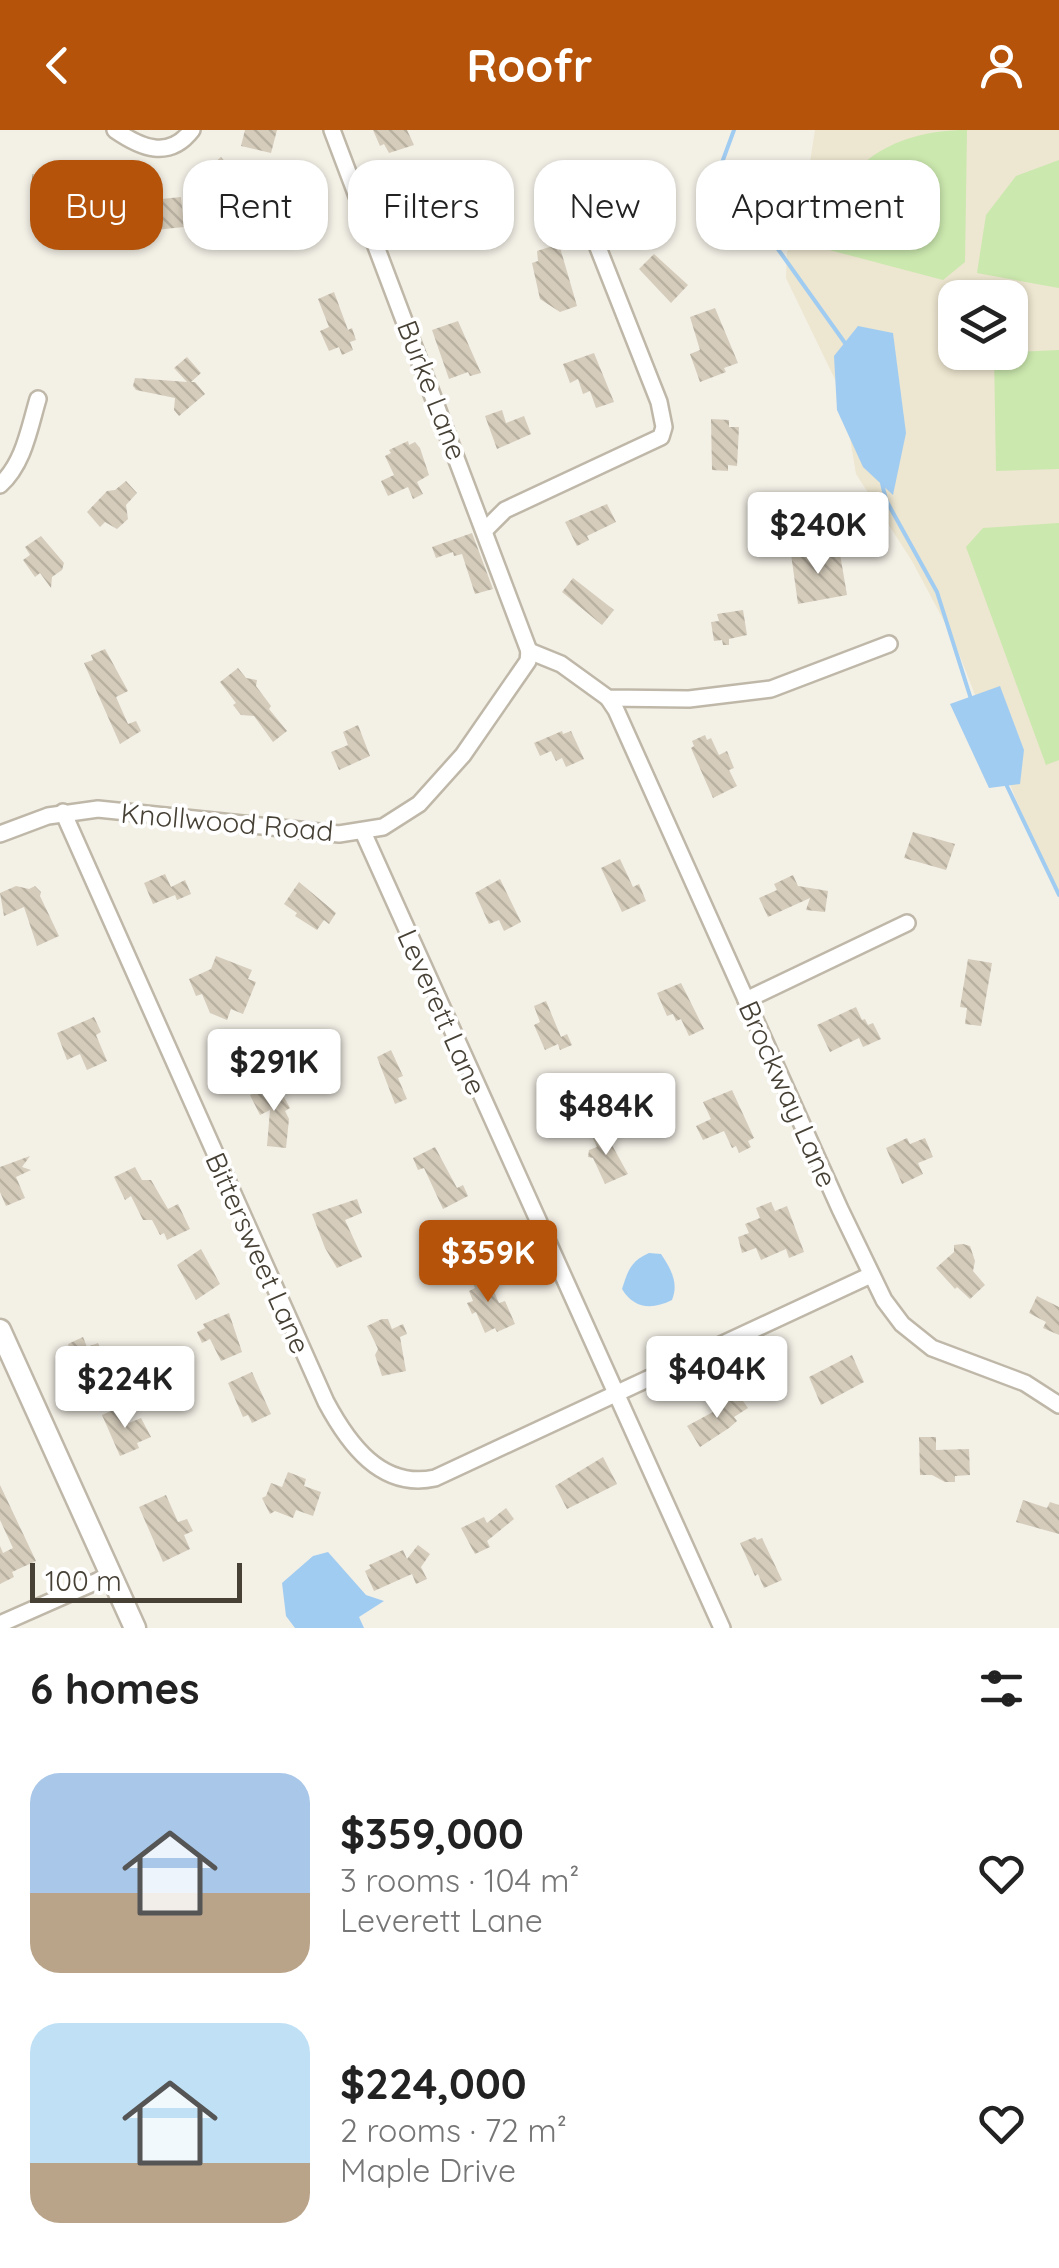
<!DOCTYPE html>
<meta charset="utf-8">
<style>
:root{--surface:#fff;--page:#f2f2f2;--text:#222;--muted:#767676;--accent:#b45309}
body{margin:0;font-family:Quicksand,sans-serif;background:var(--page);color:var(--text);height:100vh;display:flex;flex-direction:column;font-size:38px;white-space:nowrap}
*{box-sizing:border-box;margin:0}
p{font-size:32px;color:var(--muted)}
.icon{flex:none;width:55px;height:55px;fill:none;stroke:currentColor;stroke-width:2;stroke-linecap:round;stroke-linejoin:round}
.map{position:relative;height:1498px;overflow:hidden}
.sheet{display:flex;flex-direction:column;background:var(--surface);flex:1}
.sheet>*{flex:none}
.guide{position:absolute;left:30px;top:30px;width:1000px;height:90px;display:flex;gap:20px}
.fabs{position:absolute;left:938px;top:150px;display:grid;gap:20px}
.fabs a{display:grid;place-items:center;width:90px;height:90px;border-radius:20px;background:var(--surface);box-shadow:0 2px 8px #0004;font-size:50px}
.scale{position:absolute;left:30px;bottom:25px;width:212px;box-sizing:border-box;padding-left:10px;border:5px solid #464035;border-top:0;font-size:28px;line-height:35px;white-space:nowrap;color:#464035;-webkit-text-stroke:8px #fff;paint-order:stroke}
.price{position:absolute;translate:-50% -85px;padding:0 22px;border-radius:10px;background:#fff;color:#222;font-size:32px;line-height:65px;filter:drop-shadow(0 2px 5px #0008)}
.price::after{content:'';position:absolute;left:50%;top:60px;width:30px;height:22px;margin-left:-15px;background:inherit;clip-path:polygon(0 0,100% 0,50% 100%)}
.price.on{background:var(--accent);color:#fff}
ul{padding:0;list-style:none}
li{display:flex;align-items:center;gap:30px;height:250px;padding:0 30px}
li span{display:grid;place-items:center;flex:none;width:280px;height:200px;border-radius:30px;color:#555}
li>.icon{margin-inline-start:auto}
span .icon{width:120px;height:120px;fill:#fffc;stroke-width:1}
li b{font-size:42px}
h2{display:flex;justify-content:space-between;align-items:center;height:120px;padding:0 30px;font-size:42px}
.pill{padding:0 35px;border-radius:30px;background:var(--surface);box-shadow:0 2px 8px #0004;font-size:35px;line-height:90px}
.pill.on{background:var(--accent);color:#fff}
header{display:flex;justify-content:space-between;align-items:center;height:130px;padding:0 30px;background:var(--accent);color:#fff;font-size:45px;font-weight:800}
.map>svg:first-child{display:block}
.education{fill:#ede6d0;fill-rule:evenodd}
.garden{fill:#cbe8ae}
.water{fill:#a1ccf1}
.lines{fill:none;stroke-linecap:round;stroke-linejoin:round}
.stream{stroke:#a1ccf1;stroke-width:4}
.building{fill:url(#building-back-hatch)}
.minor-casing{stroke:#bfb8a9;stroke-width:20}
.tertiary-casing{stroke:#bfb8a9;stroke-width:25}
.minor{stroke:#fff;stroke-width:15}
.tertiary{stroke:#fff;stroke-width:20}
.labels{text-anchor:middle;stroke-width:8;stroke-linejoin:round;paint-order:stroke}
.street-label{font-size:28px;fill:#464035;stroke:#fff}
</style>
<header><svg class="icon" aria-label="back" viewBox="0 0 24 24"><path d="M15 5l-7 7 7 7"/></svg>Roofr<svg class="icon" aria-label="person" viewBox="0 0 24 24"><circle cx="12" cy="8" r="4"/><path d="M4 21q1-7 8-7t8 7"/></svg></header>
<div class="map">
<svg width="1059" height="1498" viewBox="0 0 1059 1498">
<defs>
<pattern id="building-back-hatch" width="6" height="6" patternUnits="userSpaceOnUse" patternTransform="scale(2.5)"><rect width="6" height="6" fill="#d5ccbb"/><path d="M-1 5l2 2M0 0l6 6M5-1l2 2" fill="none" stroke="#b8b0a1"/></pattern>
</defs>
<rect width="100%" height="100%" fill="#f3f0e6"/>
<path class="education" d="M815,0H1059V766L1019,677L952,506L912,431L856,344L843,266L786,148L787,122L800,96ZM955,168H1010V222H955Z"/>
<g class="garden">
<path d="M967,0L965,132L943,150L818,117C833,38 889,0 967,0Z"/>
<path d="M1059,30V158L977,143L986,85L1016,46Z"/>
<path d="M1059,220V339L996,341L994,223Z"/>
<path d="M1059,393V630L1046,635L966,417L983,398Z"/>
</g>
<g class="water">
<path d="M858,196L893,203L906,303L893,365L863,337L837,280L834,226Z"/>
<path d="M1000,556L1024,620L1020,654L989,658L950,574Z"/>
<path d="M649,1123L661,1124C671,1139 679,1153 672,1170C652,1180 634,1179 622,1159C628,1140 631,1131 649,1123Z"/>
<path d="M328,1422L366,1465L384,1471L359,1487L364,1498H295L286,1486L282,1453L313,1426Z"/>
</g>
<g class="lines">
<g class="stream">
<path d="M734,0L720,38L845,213"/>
<path d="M882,353L886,370L937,462L971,569"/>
<path d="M1005,652L1059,765"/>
</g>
</g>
<g class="building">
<path d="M245,0H277L271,23L241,16Z"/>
<path d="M373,0H407L414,15L389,23L384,14L380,16Z"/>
<path d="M221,27L233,41L229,44L231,48L244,64L236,70L240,75L232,82L227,77L220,83L201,60L216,47L208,38Z"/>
<path d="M52,31H68L70,64H62V75H32V44H52Z"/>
<path d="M429,33L437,52L443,49L451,68L414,84L401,56L409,53L405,44Z"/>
<path d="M92,58H108V63H122L121,94L91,93L92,85H84V69L92,70Z"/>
<path d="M160,60L161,69L181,67L184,97L155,100L154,89L144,90L145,61Z"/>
<path d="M559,114L577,176L560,182L540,169L532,133L538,131L537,121Z"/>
<path d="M654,124L688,155L671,173L639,139Z"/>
<path d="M334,162L348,200L352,198L356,210L350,212L353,220L342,225L339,217L329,221L320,201L329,197L318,169Z"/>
<path d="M715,178L738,233L724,238L726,242L700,252L690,224L700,220L690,187Z"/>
<path d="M458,191L481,243L470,246L468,242L449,249L432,200Z"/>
<path d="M594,223L614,272L596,278L590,261L583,264L578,249L570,253L563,234Z"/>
<path d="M187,227L201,243L191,252H195L205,264L179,286L174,280L175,268L136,260L133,256L135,248L187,252L174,238Z"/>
<path d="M502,280L506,293L524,286L531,304L497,319L485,286Z"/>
<path d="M711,289L729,290V297H739L737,336L728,335V341L712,340Z"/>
<path d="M408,311L409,315L415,312L420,318L429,345L417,352L423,364L413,369L408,357L388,366L381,351L394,345L385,326L391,323L389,320Z"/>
<path d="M126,351L137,363L126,375L128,389L117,399L105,392L100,397L87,382L107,361L115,360Z"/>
<path d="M607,374L616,392L587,406L589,410L577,416L565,392Z"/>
<path d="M472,403L493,459L475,464L462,424L454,426L453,422L436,428L432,417Z"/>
<path d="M41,406L64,433L62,440L52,447L51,458L40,443L35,447L23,430L30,425L25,417Z"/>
<path d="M810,420L812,429L840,424L847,465L798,474L791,424Z"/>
<path d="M573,448L614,480L602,495L562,462Z"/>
<path d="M743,480L747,505L729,509V515H723L722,510L714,511L711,492L719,491L717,484Z"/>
<path d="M105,519L128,561L116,567L128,594L136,591L141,601L120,614L84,533L93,530L91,525Z"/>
<path d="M238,538L246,548L257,550L256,556L271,576L269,579L287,601L273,612L254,586L241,585L233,575L236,573L220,552Z"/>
<path d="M358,595L370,626L339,640L331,622L348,615L343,602Z"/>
<path d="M562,601L563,604L571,601L584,629L566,637L562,628L556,631L551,621L540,626L534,613Z"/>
<path d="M705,605L707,610L711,608L719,625L727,621L734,638L729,640L737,656L713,668L691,618L694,616L692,611Z"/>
<path d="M913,702L955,714L946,740L904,728Z"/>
<path d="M620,729L633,757L639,754L646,771L622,782L601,738Z"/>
<path d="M165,744L171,757L185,750L191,764L177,770L175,765L153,774L144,753Z"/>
<path d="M793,745L798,756L828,761L825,782L806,780L810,768L768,787L759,768L777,760L774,754Z"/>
<path d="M500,749L521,792L504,801L499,790L489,794L475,763Z"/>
<path d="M299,752L336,783L329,794L324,790L317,800L295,786L297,783L284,774Z"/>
<path d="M16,756L29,759L35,756L41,762L40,766L59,806L37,816L24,777L4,786L0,763Z"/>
<path d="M216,826L252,840L248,849L256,852L243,884L231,879L227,890L210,883L202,864L196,866L189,849L211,839Z"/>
<path d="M968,829L992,833L981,896L965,894L967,878L960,877Z"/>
<path d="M681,853L704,899L689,906L681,889L676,891L673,884L667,886L657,863Z"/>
<path d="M546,871L561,907L567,904L572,915L560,920L558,914L545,920L534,895L540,892L534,876Z"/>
<path d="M856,877L862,890L865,889L868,895L873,893L881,909L863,917L859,908L830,922L817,895Z"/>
<path d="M94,887L101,902L96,905L107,931L87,940L80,924L67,930L57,903Z"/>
<path d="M391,920L403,946L398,948L407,969L395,974L377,927Z"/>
<path d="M276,953L290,978L285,981L289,989L286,1018L267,1016L270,980L260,985L250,965Z"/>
<path d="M732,960L754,1008L748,1011L751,1017L739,1023L736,1016L732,1018L724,1001L703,1010L696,996L711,989L703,972Z"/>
<path d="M603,999L628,1044L605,1054L593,1028L588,1027L589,1020L597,1017L591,1004Z"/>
<path d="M907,1008L910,1014L925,1008L933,1027L918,1033L923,1044L902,1054L886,1018Z"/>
<path d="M435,1017L457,1058L463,1055L468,1066L443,1079L424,1038L418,1040L413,1028Z"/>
<path d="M30,1026L22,1037L31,1040L16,1047L25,1068L6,1076L0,1062V1037Z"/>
<path d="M135,1037L142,1050H151L168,1079L178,1074L190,1099L167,1110L164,1103L160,1105L152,1090H143L131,1066L125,1070L114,1047Z"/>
<path d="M357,1069L362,1083L345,1090L362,1127L337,1138L325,1118L312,1084Z"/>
<path d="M771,1072L775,1081L787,1076L804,1122L789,1128L786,1119L761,1130L756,1118L742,1123L738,1107L749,1103L745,1094L760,1088L756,1078Z"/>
<path d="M963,1114L970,1116L975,1131L973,1141L985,1155L970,1169L957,1157L955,1159L936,1138L954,1122V1115Z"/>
<path d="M201,1119L220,1154L196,1170L177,1135Z"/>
<path d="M484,1139L499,1173L505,1171L515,1194L497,1202L495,1198L485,1203L476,1182L472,1184L467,1173L473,1171L469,1161L475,1158L469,1145Z"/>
<path d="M1037,1166L1059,1177V1205L1043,1198L1046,1192L1029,1183Z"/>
<path d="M229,1183L242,1222L221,1231L210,1209L202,1213L197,1202L205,1198L203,1194Z"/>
<path d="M382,1189H388L392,1199L403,1194L407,1204L400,1207L406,1241L382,1246L375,1225L378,1219L367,1196Z"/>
<path d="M83,1207L87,1217L98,1213L111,1242L106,1244L110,1253L88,1263L68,1214Z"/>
<path d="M852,1225L864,1252L821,1275L809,1247Z"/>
<path d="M252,1242L271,1284L252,1293L248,1285L243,1287L228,1253Z"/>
<path d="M738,1264L748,1278L734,1287L737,1291L729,1298L700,1317L687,1296L726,1275L724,1272Z"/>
<path d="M122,1276L129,1293L141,1288L151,1307L137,1313L139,1318L120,1326L102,1285Z"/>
<path d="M919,1307H936V1320L969,1319L970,1345L955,1346V1352H945L932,1345H920Z"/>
<path d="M603,1327L617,1354L567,1379L555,1356Z"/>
<path d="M288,1342L306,1349L304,1356L321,1362L313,1386L296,1380L293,1388L275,1381L270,1384L262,1368L266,1366L271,1353L282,1357Z"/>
<path d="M0,1355L36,1431L12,1442L14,1447L0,1454V1416L3,1423L13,1418L0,1390Z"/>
<path d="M166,1365L178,1392L187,1389L193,1401L184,1405L190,1419L163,1432L139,1377Z"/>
<path d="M1023,1370L1047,1378L1050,1372L1059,1375V1404L1016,1392Z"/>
<path d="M506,1378L514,1389L487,1411L490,1417L475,1424L461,1398L484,1387L487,1393Z"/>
<path d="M755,1407L757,1410L762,1408L782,1450L764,1458L758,1444L755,1446L740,1413Z"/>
<path d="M418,1415L430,1424L421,1437L427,1449L416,1454L412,1444L374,1461L365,1441L371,1438L369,1435L403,1420L407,1429Z"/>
</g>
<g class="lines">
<defs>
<g id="minor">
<path d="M115,0C141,18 169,30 192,0"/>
<path d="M332,0L529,521"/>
<path d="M0,355C24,333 29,299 38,269"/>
<path d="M485,400L505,380L661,307L664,297L659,272L597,115"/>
<path d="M529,521L561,534L608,568L689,569L771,559L889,514"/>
<path d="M608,568L616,580L840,1079L884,1170L902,1194L932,1218L1025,1253L1059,1275"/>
<path d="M63,682L326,1272C348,1313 381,1360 435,1348L871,1145"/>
<path d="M363,702L722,1498"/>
<path d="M0,704L48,686L98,679L339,704L383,697L419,674L463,625L528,531L529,521"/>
<path d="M746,870L907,793"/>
<path d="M0,1494L111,1445"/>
</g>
<path id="tertiary" d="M0,1200L135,1498"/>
</defs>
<use href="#minor" class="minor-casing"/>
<use href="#tertiary" class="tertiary-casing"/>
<use href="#minor" class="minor"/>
<use href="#tertiary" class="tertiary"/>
</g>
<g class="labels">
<g class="street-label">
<text transform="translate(432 260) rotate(69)" y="10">Burke Lane</text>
<text transform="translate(227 692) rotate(5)" y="10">Knollwood Road</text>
<text transform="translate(442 882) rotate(66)" y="10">Leverett Lane</text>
<text transform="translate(788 964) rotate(66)" y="10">Brockway Lane</text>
<text transform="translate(258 1123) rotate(66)" y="10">Bittersweet Lane</text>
</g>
</g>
</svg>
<div class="fabs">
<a><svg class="icon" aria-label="layers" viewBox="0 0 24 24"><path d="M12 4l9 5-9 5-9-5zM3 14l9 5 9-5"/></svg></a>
</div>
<div class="scale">100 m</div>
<b class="price" style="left:818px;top:447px">$240K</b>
<b class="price" style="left:274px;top:984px">$291K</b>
<b class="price" style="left:606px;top:1028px">$484K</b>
<b class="price on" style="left:488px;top:1175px">$359K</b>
<b class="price" style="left:717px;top:1291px">$404K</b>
<b class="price" style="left:125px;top:1301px">$224K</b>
<div class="guide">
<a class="pill on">Buy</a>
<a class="pill">Rent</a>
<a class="pill">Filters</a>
<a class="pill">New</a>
<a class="pill">Apartment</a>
</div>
</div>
<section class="sheet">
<h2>6 homes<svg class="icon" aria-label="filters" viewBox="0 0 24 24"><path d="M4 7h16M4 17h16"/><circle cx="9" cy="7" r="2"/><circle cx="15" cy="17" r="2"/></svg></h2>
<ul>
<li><span style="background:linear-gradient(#a9c7e8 60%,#b9a48a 0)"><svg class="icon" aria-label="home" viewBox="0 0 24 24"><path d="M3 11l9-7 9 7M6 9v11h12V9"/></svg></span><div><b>$359,000</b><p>3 rooms · 104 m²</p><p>Leverett Lane</p></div><svg class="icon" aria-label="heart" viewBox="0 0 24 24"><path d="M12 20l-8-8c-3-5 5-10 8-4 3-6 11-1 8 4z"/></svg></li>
<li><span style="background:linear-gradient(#bfe0f5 70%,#b9a48a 0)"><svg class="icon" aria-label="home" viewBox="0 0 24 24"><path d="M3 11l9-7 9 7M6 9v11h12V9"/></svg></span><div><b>$224,000</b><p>2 rooms · 72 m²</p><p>Maple Drive</p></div><svg class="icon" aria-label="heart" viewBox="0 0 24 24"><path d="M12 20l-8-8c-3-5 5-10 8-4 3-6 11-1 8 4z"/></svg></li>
</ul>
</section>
